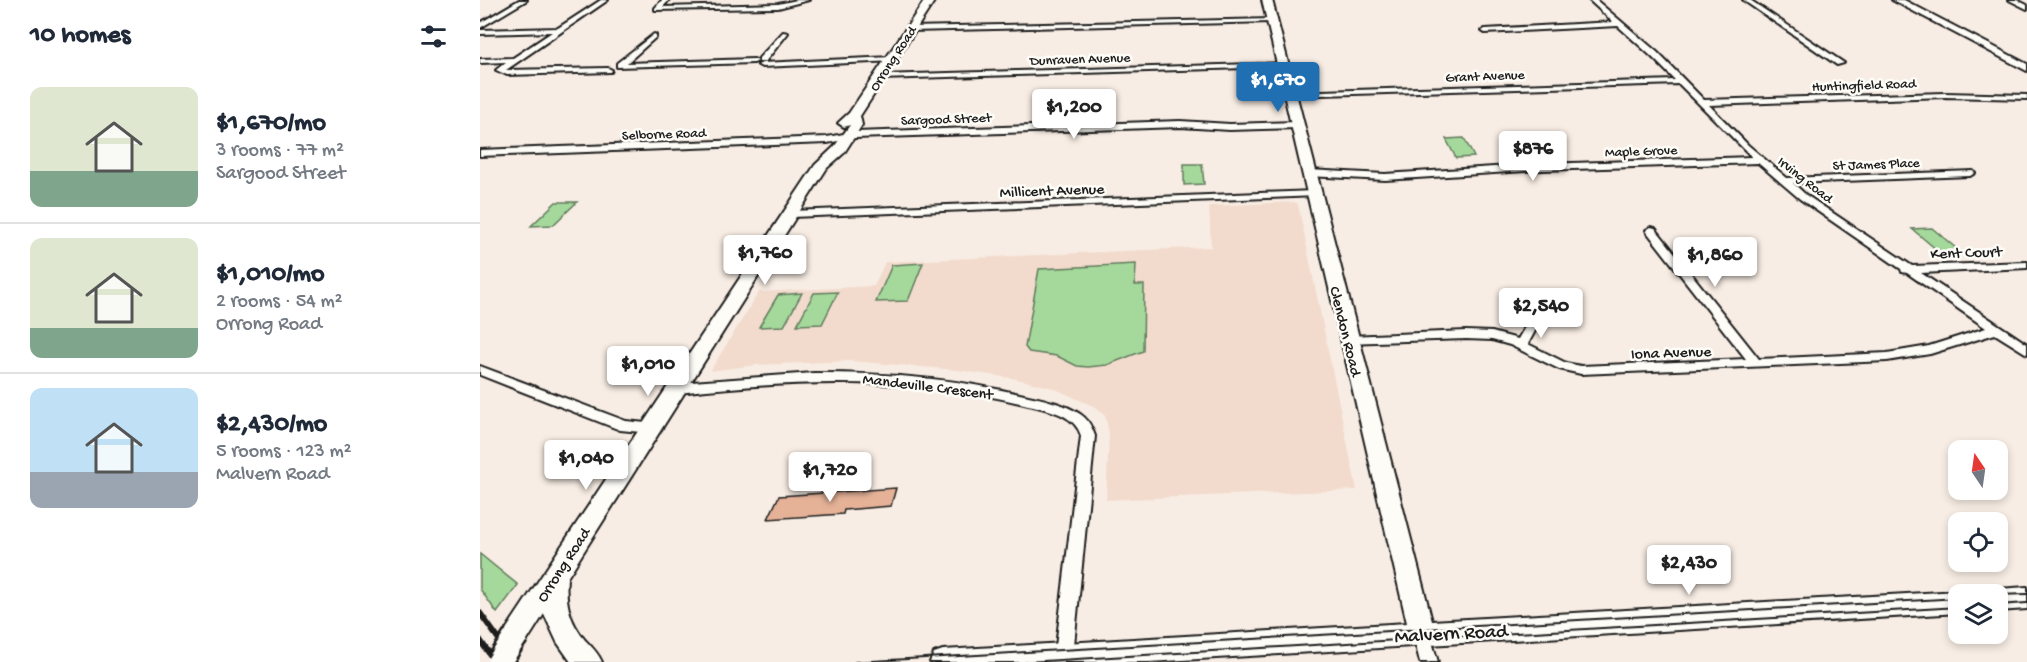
<!DOCTYPE html>
<meta charset="utf-8">
<style>
:root{--surface:#fff;--page:#f6f6f7;--text:#1f2937;--muted:#747a83;--line:#e0e1e3;--accent:#1f6fb2}
body{margin:0;font-family:"Gochi Hand",sans-serif;background:var(--page);color:var(--text);height:100vh;display:flex;flex-direction:column;font-size:22px;white-space:nowrap}
*{box-sizing:border-box;margin:0}
p{font-size:20px;color:var(--muted)}
.icon{flex:none;width:33px;height:33px;fill:none;stroke:currentColor;stroke-width:2;stroke-linecap:round;stroke-linejoin:round}
.map{position:relative;flex:1;overflow:hidden}
.details{display:flex;flex-direction:column;background:var(--surface);width:480px}
.details>*{flex:none}
.needle{width:39px;rotate:347deg}
.tools{position:absolute;left:1468px;top:440px;display:grid;gap:12px}
.tools a{display:grid;place-items:center;width:60px;height:60px;border-radius:12px;background:var(--surface);box-shadow:0 3px 9px #0003;font-size:30px}
.price{position:absolute;translate:-50% -51px;padding:0 14px;border-radius:6px;background:#fff;color:#222;font-size:20px;line-height:39px;filter:drop-shadow(0 2px 3px #0008)}
.price::after{content:'';position:absolute;left:50%;top:36px;width:18px;height:14px;margin-left:-9px;background:inherit;clip-path:polygon(0 0,100% 0,50% 100%)}
.price.current{background:var(--accent);color:#fff}
ul{padding:0;list-style:none}
li{display:flex;align-items:center;gap:18px;height:150px;padding:0 30px}
li+li{border-top:2px solid var(--line)}
li span{display:grid;place-items:center;flex:none;width:168px;height:120px;border-radius:12px;color:#555}
li>.icon{margin-inline-start:auto}
span .icon{width:72px;height:72px;fill:#fffc;stroke-width:1}
li b{font-size:26px}
h2{display:flex;justify-content:space-between;align-items:center;height:72px;padding:0 30px;font-size:26px}
main{display:flex;flex:1;min-height:0}
.map>svg:first-child{display:block}
.built{fill:#f2dbcd}
.green{fill:#a5d99c;stroke:#607a5c;stroke-width:1.5}
.building{fill:#e5b298;stroke:#1c1c1c;stroke-width:1.5}
.lines{fill:none;stroke-linecap:round;stroke-linejoin:round}
.street-casing{stroke:#1c1c1c;stroke-width:4}
.secondary-casing{stroke:#1c1c1c;stroke-width:4}
.street{fill:#fdfcf7;fill-rule:evenodd}
.secondary{fill:#fdfcf7;fill-rule:evenodd}
.tram{stroke:#1c1c1c;stroke-width:2}
.rail{stroke:#1c1c1c;stroke-width:6}
.secondary-bridge-casing{stroke:#1c1c1c;stroke-width:28;stroke-linecap:butt}
.secondary-bridge{stroke:#fdfcf7;stroke-width:23}
.labels{text-anchor:middle;stroke-width:5;stroke-linejoin:round;paint-order:stroke}
.far-street-label{font-size:14px;fill:#1c1c1c;stroke:#fdfcf7}
.street-label{font-size:16px;fill:#1c1c1c;stroke:#fdfcf7}
.near-street-label{font-size:20px;fill:#1c1c1c;stroke:#fdfcf7}
</style>
<main>
<section class="details">
<h2>10 homes<svg class="icon" aria-label="filters" viewBox="0 0 24 24"><path d="M4 7h16M4 17h16"/><circle cx="9" cy="7" r="2"/><circle cx="15" cy="17" r="2"/></svg></h2>
<ul>
<li><span style="background:linear-gradient(#dfe7d0 70%,#7fa58c 0)"><svg class="icon" aria-label="home" viewBox="0 0 24 24"><path d="M3 11l9-7 9 7M6 9v11h12V9"/></svg></span><div><b>$1,670/mo</b><p>3 rooms · 77 m²</p><p>Sargood Street</p></div></li>
<li><span style="background:linear-gradient(#dfe7d0 75%,#7fa58c 0)"><svg class="icon" aria-label="home" viewBox="0 0 24 24"><path d="M3 11l9-7 9 7M6 9v11h12V9"/></svg></span><div><b>$1,010/mo</b><p>2 rooms · 54 m²</p><p>Orrong Road</p></div></li>
<li><span style="background:linear-gradient(#bfe0f5 70%,#9aa5b1 0)"><svg class="icon" aria-label="home" viewBox="0 0 24 24"><path d="M3 11l9-7 9 7M6 9v11h12V9"/></svg></span><div><b>$2,430/mo</b><p>5 rooms · 123 m²</p><p>Malvern Road</p></div></li>
</ul>
</section>
<div class="map">
<svg width="1547" height="662" viewBox="0 0 1547 662">
<rect width="100%" height="100%" fill="#f8ede4"/>
<filter id="ink" filterUnits="userSpaceOnUse"><feTurbulence type="fractalNoise" baseFrequency=".0167" numOctaves="2"/><feDisplacementMap in="SourceGraphic" scale="12" xChannelSelector="R" yChannelSelector="G"/><feConvolveMatrix kernelMatrix="1 2 1 2 8 2 1 2 1" color-interpolation-filters="sRGB"/></filter>
<g filter="url(#ink)">
<path class="built" d="M814,202L818,204L877,490L626,500L629,433L625,416L615,407L573,388L537,379L477,370L370,361L277,365L230,371L279,292L394,286L405,262L731,247L729,206Z"/>
<g class="green">
<path d="M984,138L994,157L976,158L966,139Z"/>
<path d="M704,164H722L724,184L704,185Z"/>
<path d="M76,202H97L73,225L51,226Z"/>
<path d="M1452,228L1483,254L1463,255L1432,229Z"/>
<path d="M443,263L428,301L396,302L412,265Z"/>
<path d="M656,264L655,285H664L663,351L627,365L608,367L597,366L577,356L549,352L545,347L559,269Z"/>
<path d="M358,292L342,324L317,325L334,293Z"/>
<path d="M322,293L304,326L279,327L298,295Z"/>
<path d="M0,554L38,585L17,613L0,589Z"/>
</g>
<path class="building" d="M416,488L411,506L364,510L363,514L288,519L299,496Z"/>
<g class="lines">
<defs>
<g id="street">
<path d="M39,0H47L0,28V23Z"/>
<path d="M121,0H128L26,70L128,68L132,70L131,72L27,75L16,70L26,62L0,63V59L33,58L72,32L0,34V30L78,28Z"/>
<path d="M182,0H189L183,7L298,4L317,0H329L298,8L175,10V8Z"/>
<path d="M1109,0H1116L1143,23L1177,52L1224,100L1465,93L1547,95V99L1465,97L1229,105L1268,145L1307,178L1493,171L1495,173L1490,176L1313,183L1326,195L1432,266L1547,262V268L1441,273L1547,344V354L1515,334L1450,354L1407,361L1101,374L1079,369L1030,345L1012,340L986,339L865,343L863,340L865,337L869,336L986,331L1012,332L1038,339L1052,315L1056,314L1062,318L1048,344L1086,363L1101,366L1266,359L1167,232L1166,230L1171,227L1175,228L1279,359L1407,353L1449,346L1506,328L1427,273L1422,272L1421,269L1320,199L1278,163L1062,170L905,180L828,176L823,173L828,170L905,174L1062,164L1272,157L1199,84L809,96L805,94L809,92L1195,80L1171,56L1138,26L1005,33L1002,31L1005,29L1133,22Z"/>
<path d="M1263,0H1270L1364,63L1357,65Z"/>
<path d="M1529,0H1537L1547,5V9Z"/>
<path d="M793,19V21L791,22L431,31L428,29L431,27Z"/>
<path d="M303,32L308,33L285,62H279V58Z"/>
<path d="M174,34L176,35V37L147,63L274,59L278,61L274,63L137,67V63Z"/>
<path d="M412,57H415V61L282,67L278,65L282,63Z"/>
<path d="M805,63L806,65L802,67L399,79L395,77L399,75Z"/>
<path d="M700,121L750,124L817,122L821,125L817,128L750,130L700,127L375,138L347,143L0,156V150L347,137L375,132Z"/>
<path d="M834,191L837,192V196L311,217L306,214L311,211Z"/>
<path d="M0,366L146,421L176,424L178,428L176,432L171,433L140,430L0,375Z"/>
<path d="M334,373C405,373 474,378 544,395C562,399 584,403 600,414C608,419 612,427 615,436L593,655L590,661H578L575,655L601,436C595,413 564,409 544,404C430,376 315,380 198,393L193,391L192,388L193,385L198,383Z"/>
<path d="M942,626L948,628L958,662H940L933,634L936,628Z"/>
</g>
<g id="secondary">
<path d="M445,0H455L380,116L382,125L364,153L347,168L87,578C85,602 89,621 105,640C112,647 118,653 122,662H91L77,642L64,614L45,644L36,648L27,644L23,636L27,628L335,165L354,147L370,125L364,127L358,123L369,113Z"/>
<path d="M782,0H792L952,621L1479,591L1487,594H1479V613L669,662H450L454,653L463,650L927,623Z"/>
<path d="M1412,0H1424L1547,64V71Z"/>
<path d="M1547,587V609L1518,611V594H1508L1518,589Z"/>
</g>
</defs>
<use href="#street" class="street-casing"/>
<use href="#secondary" class="secondary-casing"/>
<use href="#street" class="street"/>
<use href="#secondary" class="secondary"/>
<g class="tram">
<path d="M1518,595L1547,594"/>
<path d="M1518,605L1547,603"/>
<path d="M375,662L1479,598"/>
<path d="M546,662L1479,607"/>
</g>
<g class="rail">
<path d="M0,613L35,662"/>
<path d="M0,640L15,662"/>
</g>
<defs>
<path id="secondary-bridge" d="M19,662L36,636"/>
</defs>
<use href="#secondary-bridge" class="secondary-bridge-casing"/>
<use href="#secondary-bridge" class="secondary-bridge"/>
</g>
</g>
<g class="labels">
<g class="far-street-label">
<text transform="translate(412 58) rotate(-57)" y="5">Orrong Road</text>
<text transform="translate(600 58) rotate(-2)" y="5">Dunraven Avenue</text>
<text transform="translate(1005 75) rotate(-2)" y="5">Grant Avenue</text>
<text transform="translate(1384 84) rotate(-2)" y="5">Huntingfield Road</text>
<text transform="translate(466 118) rotate(-2)" y="5">Sargood Street</text>
<text transform="translate(184 133) rotate(-2)" y="5">Selborne Road</text>
<text transform="translate(1161 150) rotate(-2)" y="5">Maple Grove</text>
<text transform="translate(1396 163) rotate(-2)" y="5">St James Place</text>
<text transform="translate(1326 179) rotate(38)" y="5">Irving Road</text>
</g>
<g class="street-label">
<text transform="translate(572 189) rotate(-2)" y="6">Millicent Avenue</text>
<text transform="translate(1486 251) rotate(-2)" y="6">Kent Court</text>
<text transform="translate(867 331) rotate(76)" y="6">Clendon Road</text>
<text transform="translate(1191 351) rotate(-2)" y="6">Iona Avenue</text>
<text transform="translate(448 385) rotate(7)" y="6">Mandeville Crescent</text>
<text transform="translate(82 564) rotate(-57)" y="6">Orrong Road</text>
</g>
<g class="near-street-label">
<text transform="translate(971 632) rotate(-3)" y="7">Malvern Road</text>
</g>
</g>
</svg>
<div class="tools">
<a><svg class="needle" viewBox="-14 -14 28 28"><path d="M0-13l5 13h-10z" fill="#e53935"/><path d="M0 13l5-13h-10z" fill="#747a83"/></svg></a>
<a><svg class="icon" aria-label="locate" viewBox="0 0 24 24"><circle cx="12" cy="12" r="6"/><path d="M12 2v4M12 18v4M2 12h4M18 12h4"/></svg></a>
<a><svg class="icon" aria-label="layers" viewBox="0 0 24 24"><path d="M12 4l9 5-9 5-9-5zM3 14l9 5 9-5"/></svg></a>
</div>
<b class="price current" style="left:798px;top:113px">$1,670</b>
<b class="price" style="left:594px;top:140px">$1,200</b>
<b class="price" style="left:1053px;top:182px">$876</b>
<b class="price" style="left:285px;top:286px">$1,760</b>
<b class="price" style="left:1235px;top:288px">$1,860</b>
<b class="price" style="left:1061px;top:339px">$2,540</b>
<b class="price" style="left:168px;top:397px">$1,010</b>
<b class="price" style="left:106px;top:491px">$1,040</b>
<b class="price" style="left:350px;top:503px">$1,720</b>
<b class="price" style="left:1209px;top:596px">$2,430</b>
</div>
</main>
